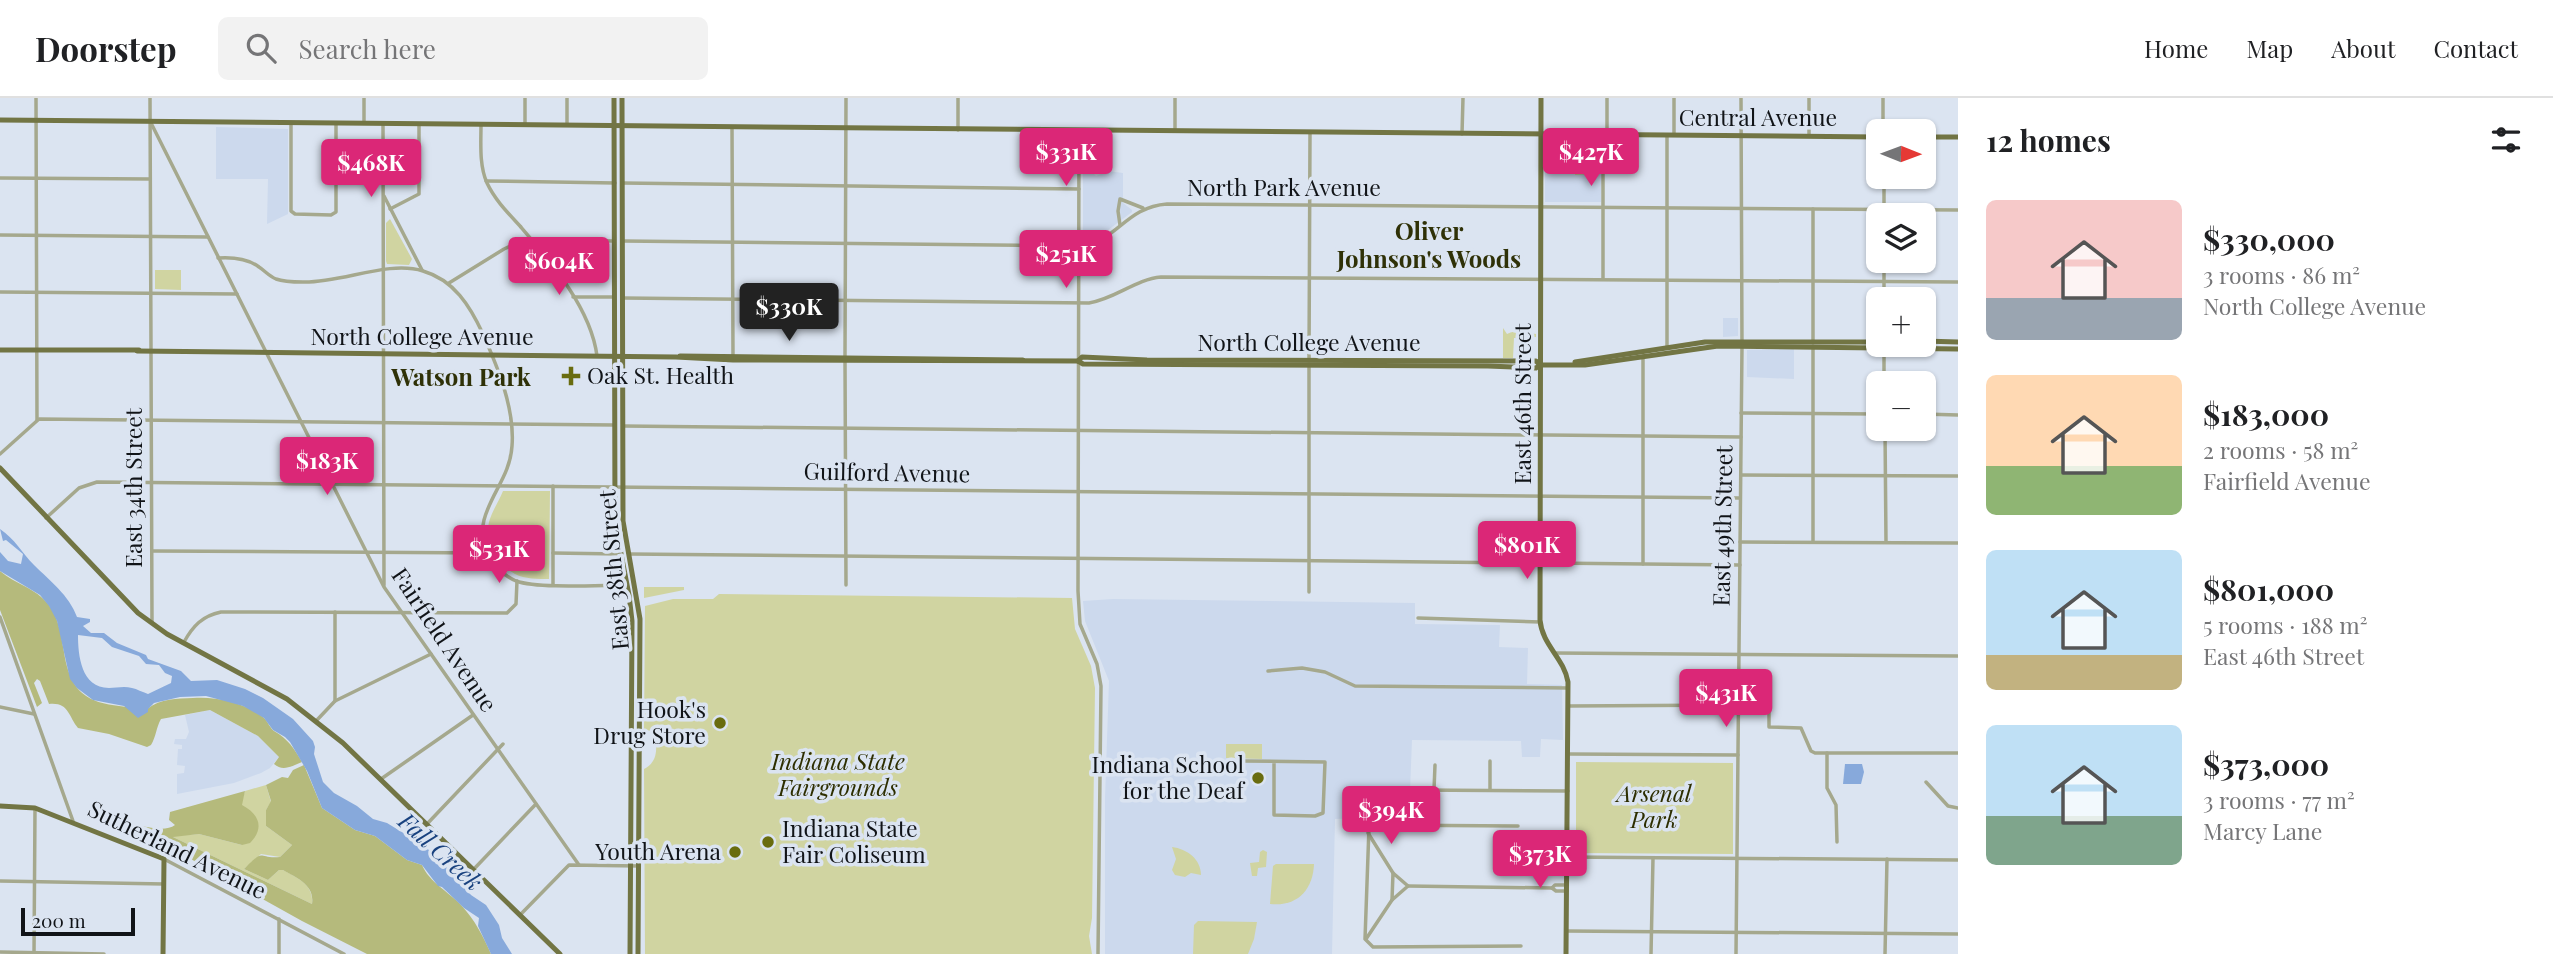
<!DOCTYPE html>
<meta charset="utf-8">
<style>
:root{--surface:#fff;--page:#f2f2f2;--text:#202124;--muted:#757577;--line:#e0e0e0;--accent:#db2777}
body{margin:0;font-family:"Playfair Display",serif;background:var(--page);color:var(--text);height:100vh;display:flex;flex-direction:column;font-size:26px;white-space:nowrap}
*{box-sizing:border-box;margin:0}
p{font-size:23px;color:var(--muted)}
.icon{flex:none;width:38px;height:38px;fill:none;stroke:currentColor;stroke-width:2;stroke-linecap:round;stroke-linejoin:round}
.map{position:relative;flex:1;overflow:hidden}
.sheet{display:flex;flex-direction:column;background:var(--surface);width:595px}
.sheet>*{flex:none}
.needle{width:46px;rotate:91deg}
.buttons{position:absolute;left:1866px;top:21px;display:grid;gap:14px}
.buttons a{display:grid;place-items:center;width:70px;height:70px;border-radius:10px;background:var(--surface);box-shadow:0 2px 5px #0004;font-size:35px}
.scale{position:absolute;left:21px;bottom:18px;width:114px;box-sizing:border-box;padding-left:7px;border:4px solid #111418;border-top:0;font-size:19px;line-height:24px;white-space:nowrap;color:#111418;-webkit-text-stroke:5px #dbe4f1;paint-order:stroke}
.price{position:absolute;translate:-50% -60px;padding:0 16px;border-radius:7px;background:var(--accent);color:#fff;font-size:23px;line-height:46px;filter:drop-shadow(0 2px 4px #0008)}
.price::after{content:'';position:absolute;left:50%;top:42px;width:21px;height:16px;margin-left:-10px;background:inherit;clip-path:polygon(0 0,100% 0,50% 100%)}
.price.current{background:#222;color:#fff}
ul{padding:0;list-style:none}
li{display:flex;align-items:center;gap:21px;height:175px;padding:0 28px}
li span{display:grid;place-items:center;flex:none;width:196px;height:140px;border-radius:10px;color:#555}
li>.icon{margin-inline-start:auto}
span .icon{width:84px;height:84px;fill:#fffc;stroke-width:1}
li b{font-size:30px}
h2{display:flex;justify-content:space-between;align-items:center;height:84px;padding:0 28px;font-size:30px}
header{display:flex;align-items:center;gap:42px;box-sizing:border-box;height:98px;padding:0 35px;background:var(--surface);border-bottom:2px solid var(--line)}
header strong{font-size:33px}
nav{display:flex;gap:38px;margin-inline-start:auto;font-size:24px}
.search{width:490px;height:63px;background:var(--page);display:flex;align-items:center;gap:18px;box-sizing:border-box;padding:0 24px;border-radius:10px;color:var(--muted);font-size:26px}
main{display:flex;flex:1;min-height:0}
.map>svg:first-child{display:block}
.built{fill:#ccd9ed}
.green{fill:#d0d4a1}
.forest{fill:#b5ba7c}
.water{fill:#87a9db;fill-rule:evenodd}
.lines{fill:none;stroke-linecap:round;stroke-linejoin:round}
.minor{stroke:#a5a88d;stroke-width:3.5}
.major{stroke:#727544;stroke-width:5}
.poi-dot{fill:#696c0f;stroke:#dbe4f1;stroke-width:2.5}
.labels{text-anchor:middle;stroke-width:7;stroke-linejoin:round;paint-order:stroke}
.street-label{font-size:23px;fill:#111418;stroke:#dbe4f1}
.poi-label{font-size:23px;fill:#111418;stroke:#dbe4f1;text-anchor:end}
.park-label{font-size:23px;font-style:italic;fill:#2d2e00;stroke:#dbe4f1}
.neighbourhood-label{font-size:24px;font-weight:bold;fill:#2f3107;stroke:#dbe4f1}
.water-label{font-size:24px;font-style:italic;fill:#19427f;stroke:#dbe4f1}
</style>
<header>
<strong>Doorstep</strong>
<div class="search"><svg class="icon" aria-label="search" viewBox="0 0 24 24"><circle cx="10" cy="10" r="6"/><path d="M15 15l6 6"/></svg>Search here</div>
<nav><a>Home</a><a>Map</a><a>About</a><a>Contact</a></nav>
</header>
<main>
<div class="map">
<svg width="1958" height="856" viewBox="0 0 1958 856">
<rect width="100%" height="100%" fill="#dbe4f1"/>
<g class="built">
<path d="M216,29L288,31V116L267,126L268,81H216Z"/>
<rect x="1545" y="42" width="56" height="62"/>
<path d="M1083,69H1087L1096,78L1108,73L1123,75V105L1132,112V114L1100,138L1087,145H1083Z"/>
<path d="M1723,220H1738V238L1723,239Z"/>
<path d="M1794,251V281L1747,279V252Z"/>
<path d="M1113,501L1415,505V526L1500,527L1499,549L1528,550L1527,586L1562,587L1563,642L1541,641L1540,659H1522L1521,643L1412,642L1409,718L1335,721L1332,856H1105V701L1109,583L1085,523L1083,503Z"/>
<path d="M210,612L258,638L279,659L270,670L261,675L234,685L177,696V676L184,675L185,668L177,667L178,651H182V647L174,646L175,641H186L189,634L185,617Z"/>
</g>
<g class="green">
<rect x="1581" y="46" width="17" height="20"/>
<path d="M1575,67H1598V76L1575,77Z"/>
<path d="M390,121L412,161L409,167L387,166L386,163V125Z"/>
<path d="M155,172H181V192L155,191Z"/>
<path d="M1503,230L1507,236C1521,230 1523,235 1536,236V239L1514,240L1513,260H1503Z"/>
<path d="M503,393H550L549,481C538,481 525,481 515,476C497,467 484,444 489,424C492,413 499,403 503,393Z"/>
<path d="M644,489H684V492L644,500Z"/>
<path d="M719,496L1072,500L1075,531L1091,568L1095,590L1092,820L1089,838L1092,856H645L644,671C659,663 656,651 656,635L644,631L645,508L673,501H713Z"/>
<path d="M1226,646H1262V661L1226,660Z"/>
<path d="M1576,664L1733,665V756L1576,755Z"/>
<path d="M266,687L271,704L266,712V728L292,747L280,759L261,756L244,771L268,782L279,772H283C298,780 314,787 312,806L171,738L199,736L242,747V703L245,693Z"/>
<path d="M1172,749C1187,751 1201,761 1201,777L1191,775L1185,779L1175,777L1172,772L1176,761Z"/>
<path d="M1263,752L1267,754L1266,769L1258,770L1257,778H1252L1250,765L1259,764L1260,754Z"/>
<path d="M1276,766H1314C1313,792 1297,809 1270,806L1273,768Z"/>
<path d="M1198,823L1257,824L1254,841L1248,856H1193L1194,827Z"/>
</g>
<g class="forest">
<path d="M0,473C15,486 36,490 49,507C59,521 61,537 64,554C72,608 101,606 147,611C161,600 177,601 193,600C216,598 246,605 264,620C268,624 270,630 274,633C288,641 294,650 302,664C292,668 283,674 274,666L279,659L258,638L210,612L161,621C156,630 156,639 151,647L147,649L109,636L78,630C68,618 69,604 49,606L40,583L37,581L34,585L42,605L37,609L0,512Z"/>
<path d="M304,667L322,710L355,732L375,738L407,762L422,767C429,784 449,794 461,807C475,822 483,838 491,856H367L302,823L180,755L93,713L94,712C113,718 159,739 175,727L169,722L170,714L245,693L242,707C259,716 265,730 250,745L242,747L199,736L173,739L312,806C315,787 297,780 283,772H279L268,782L244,771C266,749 256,761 280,759L292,747L266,728V712L271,703L266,687L282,679L288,680L293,672Z"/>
</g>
<g class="water">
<path d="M0,431C15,441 22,455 34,467C50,483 69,497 77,519L90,521V524L83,528L91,535H104L117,545L146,557L148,561L181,573L191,583L217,582L245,591L263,600L293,621L313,643L315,649L314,656L323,684L334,695L357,708L373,721L387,725L423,747L444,765L471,797L486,807L499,827L502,840L512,856H491L478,828L479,820L464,810L442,789L438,788L422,767L407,762L375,738L355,732L322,710L307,673L290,644L285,639L273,632L264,620L243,608L206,598L180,599L154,605L148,611V614L138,620L124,608L93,602L77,590L70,581L57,523L49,508L40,497L0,473V454L8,463L21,466L23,456L6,442L3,443ZM78,537L102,540L112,549L139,558L146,566L159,567L165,575L172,578L171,585L148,596C142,594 137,591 132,590C124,588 116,590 109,590C81,590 78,557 78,537Z"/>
<path d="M1845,666H1862L1864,674L1861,686H1843Z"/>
</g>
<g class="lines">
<g class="minor">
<path d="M36,0L37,322"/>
<path d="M150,0L151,251"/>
<path d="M364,0V25"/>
<path d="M567,0V27"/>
<path d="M958,0V32"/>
<path d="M1175,0V33"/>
<path d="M1674,0V36"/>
<path d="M1883,0V33"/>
<path d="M150,23L384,489L579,767"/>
<path d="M291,25V113L295,116L331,117L336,114V25"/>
<path d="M383,26L384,487"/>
<path d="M481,26C481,45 479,67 487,85C495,102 508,115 520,128C550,163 591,210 597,258"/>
<path d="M525,26V0"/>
<path d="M732,29L733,257"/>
<path d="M1079,33L1078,493L1080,526L1097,566L1101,588L1098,856"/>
<path d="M1462,36L1463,0"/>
<path d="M1667,37V249"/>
<path d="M1809,38V0"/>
<path d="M0,80L150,81"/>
<path d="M486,83L615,85"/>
<path d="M622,85L1079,91"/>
<path d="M384,98L422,172"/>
<path d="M390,111L419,96V26"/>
<path d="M1813,111V243"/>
<path d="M1884,117V79"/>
<path d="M1120,127L1118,113L1120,101L1143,110"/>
<path d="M0,137L208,139"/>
<path d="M623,143L1084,148C1118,141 1127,109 1167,106L1958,112"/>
<path d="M218,160C233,159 247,160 259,169C265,173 269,178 276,181C284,184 294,184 303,184C342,185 388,162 423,173C454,182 470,208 483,236C498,270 515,311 512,348C510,378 491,395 484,422C481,434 483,447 489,458C495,468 504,478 516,483C539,491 600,487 627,487"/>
<path d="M1603,181V41L1607,37V0"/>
<path d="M449,185L504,151L526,141L613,143"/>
<path d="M0,194L237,196"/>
<path d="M573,199H614"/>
<path d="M623,200L1089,205C1115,201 1136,181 1161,179L1958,184"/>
<path d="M1884,201V163"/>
<path d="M1813,248V444"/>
<path d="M1884,251V285"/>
<path d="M151,255L152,524"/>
<path d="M845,258L846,0"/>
<path d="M1643,258V466"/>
<path d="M845,263L846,487"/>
<path d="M1309,263L1310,35"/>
<path d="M1309,268V494"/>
<path d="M1741,315L1878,316"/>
<path d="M1923,316L1958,317"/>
<path d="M623,328L1741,339"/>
<path d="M1885,331L1886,444"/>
<path d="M0,356L39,321L615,327"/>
<path d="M1741,377L1958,378"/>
<path d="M46,420L79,390L97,384L1740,400"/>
<path d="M1740,444L1958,445"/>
<path d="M152,453L488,455"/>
<path d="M553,455L619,456"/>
<path d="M629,456L1740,467"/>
<path d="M553,487V388"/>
<path d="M0,519L73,723"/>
<path d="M1418,520L1540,524"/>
<path d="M184,544C193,528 202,518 221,514L507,515L516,506L517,483"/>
<path d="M1554,555L1958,558"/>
<path d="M1268,573L1302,570L1325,574L1355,588L1568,590"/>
<path d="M335,603V514"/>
<path d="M1568,608L1738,607"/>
<path d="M0,609L34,616"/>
<path d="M1769,612V629L1801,630L1811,653L1815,655H1958"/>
<path d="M317,622L335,603L431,556"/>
<path d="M1827,655V690L1836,707L1837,744"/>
<path d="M1569,656L1738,657"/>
<path d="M1243,663L1325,664L1323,715L1315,718L1274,717V664"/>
<path d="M381,681L473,617"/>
<path d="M1926,684L1948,708L1958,710"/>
<path d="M1417,692L1568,693"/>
<path d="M1434,692L1435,667"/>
<path d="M1490,692V663"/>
<path d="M427,726L503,646"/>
<path d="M1518,728L1374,727L1369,729L1365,841L1373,849L1521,848"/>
<path d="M1368,735L1393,775"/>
<path d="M1567,759L1958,762"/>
<path d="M164,761L344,856"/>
<path d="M473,772L536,706"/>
<path d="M1393,775L1408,788L1392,802Z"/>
<path d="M0,783L164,786"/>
<path d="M1408,788L1552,790"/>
<path d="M1567,793H1556L1552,790L1555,787H1567"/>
<path d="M520,817L569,767L639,768"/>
<path d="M1566,833L1958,836"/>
<path d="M1366,841L1392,802"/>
<path d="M0,854L104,856"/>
<path d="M34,856L35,711"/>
<path d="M279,856V821"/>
<path d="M1651,856L1653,760"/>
<path d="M1736,856L1742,248L1741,0"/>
<path d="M1885,856L1887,761"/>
</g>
<g class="major">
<path d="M614,0L615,425L629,497L632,523L630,856"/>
<path d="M622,0L623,423L640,521L638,856"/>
<path d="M1541,0L1540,522C1542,547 1564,560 1568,584L1566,856"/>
<path d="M0,22L1878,39"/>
<path d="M1923,39H1958"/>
<path d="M1923,243L1958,244"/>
<path d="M0,252H139"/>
<path d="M137,253L676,259L733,262L1078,263L1083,266L1488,268L1536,270L1540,267H1585L1718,248L1958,251"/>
<path d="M680,258L1023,262"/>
<path d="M1078,263L1082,259L1147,262L1536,263L1540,267"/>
<path d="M1575,264L1705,244H1878"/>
<path d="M0,370L138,515L167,536L287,601L343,645L560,856"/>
<path d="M0,708L35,710L164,761L163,856"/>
</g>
</g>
<g class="poi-dot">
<path d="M567.5 267.5h7v7h7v7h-7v7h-7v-7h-7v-7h7z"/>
<circle cx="720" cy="625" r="7"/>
<circle cx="1258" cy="680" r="7"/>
<circle cx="768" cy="744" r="7"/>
<circle cx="735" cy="754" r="7"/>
</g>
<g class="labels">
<g class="street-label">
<text x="1758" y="28">Central Avenue</text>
<text x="1284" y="98">North Park Avenue</text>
<text x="422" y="247">North College Avenue</text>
<text x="1309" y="253">North College Avenue</text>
<text transform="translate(1523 306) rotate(-90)" y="8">East 46th Street</text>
<text transform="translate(887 375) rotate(1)" y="8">Guilford Avenue</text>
<text transform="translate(134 390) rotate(-90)" y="8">East 34th Street</text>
<text transform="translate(1723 428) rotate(-89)" y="8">East 49th Street</text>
<text transform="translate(614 472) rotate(-95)" y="8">East 38th Street</text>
<text transform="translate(444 542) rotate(56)" y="8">Fairfield Avenue</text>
<text transform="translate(177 752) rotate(26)" y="8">Sutherland Avenue</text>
</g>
<g class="poi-label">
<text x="587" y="286" text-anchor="start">Oak St. Health</text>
<text x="706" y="620">Hook's<tspan x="706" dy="26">Drug Store</tspan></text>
<text x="1244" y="675">Indiana School<tspan x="1244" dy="26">for the Deaf</tspan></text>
<text x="782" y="739" text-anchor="start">Indiana State<tspan x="782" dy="26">Fair Coliseum</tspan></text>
<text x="721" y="762">Youth Arena</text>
</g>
<g class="park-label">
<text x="838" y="672">Indiana State<tspan x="838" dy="26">Fairgrounds</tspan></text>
<text x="1654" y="704">Arsenal<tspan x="1654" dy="26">Park</tspan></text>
</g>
<g class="neighbourhood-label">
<text x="1429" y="142">Oliver<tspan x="1429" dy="28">Johnson's Woods</tspan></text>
<text x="461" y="288">Watson Park</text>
</g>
<g class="water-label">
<text transform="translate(440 754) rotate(42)" y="8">Fall Creek</text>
</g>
</g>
</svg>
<div class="buttons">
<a><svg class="needle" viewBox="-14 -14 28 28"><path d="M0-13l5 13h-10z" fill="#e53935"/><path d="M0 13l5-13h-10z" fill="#757577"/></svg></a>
<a><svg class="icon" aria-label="layers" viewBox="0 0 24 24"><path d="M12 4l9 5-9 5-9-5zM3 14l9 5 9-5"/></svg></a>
<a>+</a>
<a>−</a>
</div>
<div class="scale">200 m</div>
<b class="price" style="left:1066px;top:90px">$331K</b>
<b class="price" style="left:1591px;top:90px">$427K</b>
<b class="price" style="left:371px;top:101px">$468K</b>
<b class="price" style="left:1066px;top:192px">$251K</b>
<b class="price" style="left:559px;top:199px">$604K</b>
<b class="price current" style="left:789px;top:245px">$330K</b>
<b class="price" style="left:327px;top:399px">$183K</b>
<b class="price" style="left:1527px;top:483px">$801K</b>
<b class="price" style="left:499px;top:487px">$531K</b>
<b class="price" style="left:1726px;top:631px">$431K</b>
<b class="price" style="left:1391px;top:748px">$394K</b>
<b class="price" style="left:1540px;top:792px">$373K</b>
</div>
<section class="sheet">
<h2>12 homes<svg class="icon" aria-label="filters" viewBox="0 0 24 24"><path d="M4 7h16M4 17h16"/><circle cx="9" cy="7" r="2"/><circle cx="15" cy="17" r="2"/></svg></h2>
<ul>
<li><span style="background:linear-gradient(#f6c9c9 70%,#9aa5b1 0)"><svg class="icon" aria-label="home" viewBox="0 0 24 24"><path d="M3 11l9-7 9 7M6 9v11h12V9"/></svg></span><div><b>$330,000</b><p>3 rooms · 86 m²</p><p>North College Avenue</p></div></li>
<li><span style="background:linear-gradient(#ffd9b3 65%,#8fb573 0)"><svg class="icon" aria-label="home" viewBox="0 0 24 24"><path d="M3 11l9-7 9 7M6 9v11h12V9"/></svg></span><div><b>$183,000</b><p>2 rooms · 58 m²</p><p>Fairfield Avenue</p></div></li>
<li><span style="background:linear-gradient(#bfe0f5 75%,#c2b280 0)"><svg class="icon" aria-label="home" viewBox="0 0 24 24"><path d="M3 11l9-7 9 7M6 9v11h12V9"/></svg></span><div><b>$801,000</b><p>5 rooms · 188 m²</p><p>East 46th Street</p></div></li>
<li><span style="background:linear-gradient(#bfe0f5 65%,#7fa58c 0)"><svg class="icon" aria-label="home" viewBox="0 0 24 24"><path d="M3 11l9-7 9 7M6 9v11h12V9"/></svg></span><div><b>$373,000</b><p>3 rooms · 77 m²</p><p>Marcy Lane</p></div></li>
</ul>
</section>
</main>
